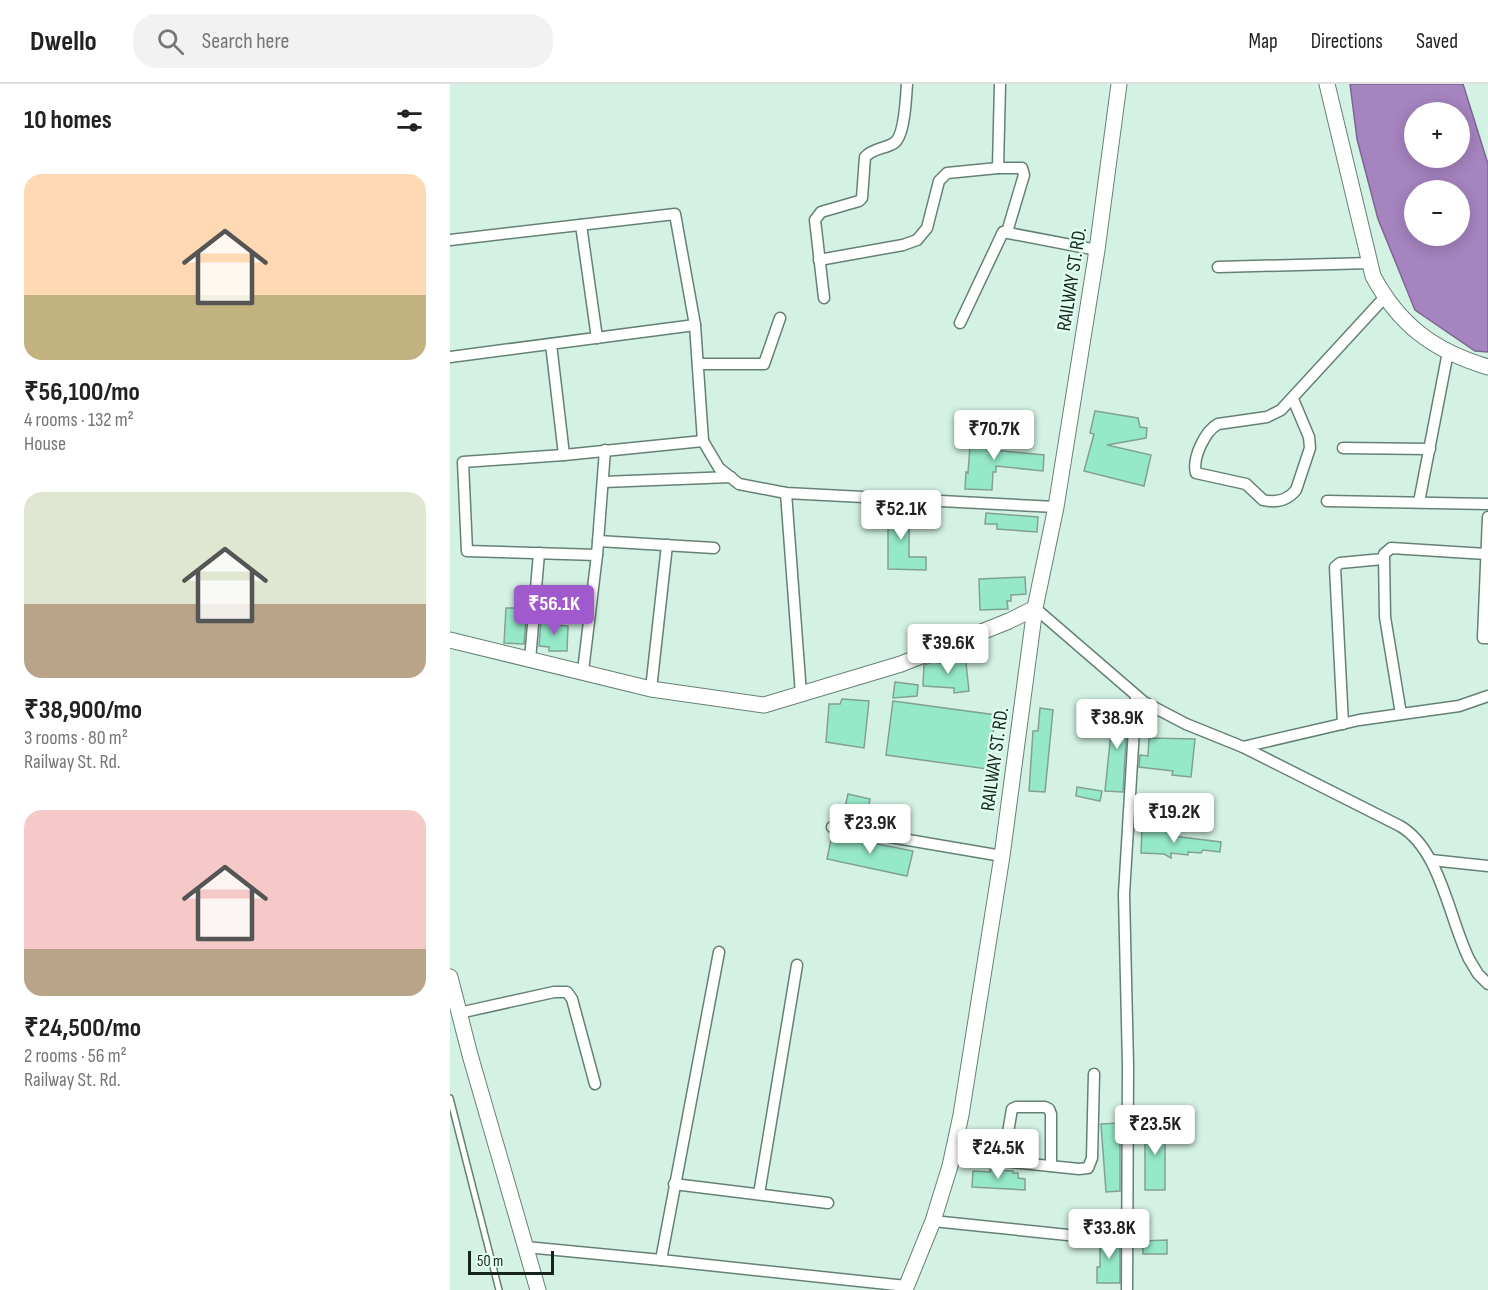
<!DOCTYPE html>
<meta charset="utf-8">
<style>
:root{--surface:#fff;--page:#f2f2f2;--text:#222;--muted:#767676;--line:#e0e0e0;--accent:#a05ace}
body{margin:0;font-family:"Sofia Sans Condensed",sans-serif;background:var(--page);color:var(--text);height:100vh;display:flex;flex-direction:column;font-size:22px;white-space:nowrap}
*{box-sizing:border-box;margin:0}
p{font-size:20px;color:var(--muted)}
.icon{flex:none;width:33px;height:33px;fill:none;stroke:currentColor;stroke-width:2;stroke-linecap:round;stroke-linejoin:round}
.map{position:relative;flex:1;overflow:hidden}
.side{display:flex;flex-direction:column;background:var(--surface);width:450px}
.side>*{flex:none}
.tools{position:absolute;left:954px;top:18px;display:grid;gap:12px}
.tools a{display:grid;place-items:center;width:66px;height:66px;border-radius:50%;background:var(--surface);box-shadow:0 3px 15px #0003;font-size:30px}
.scale{position:absolute;left:18px;bottom:15px;width:86px;box-sizing:border-box;padding-left:6px;border:3px solid #17231e;border-top:0;font-size:16px;line-height:21px;white-space:nowrap;color:#17231e;-webkit-text-stroke:4px #e0fff1;paint-order:stroke}
.price{position:absolute;translate:-50% -51px;padding:0 14px;border-radius:6px;background:#fff;color:#222;font-size:20px;line-height:39px;filter:drop-shadow(0 2px 3px #0008)}
.price::after{content:'';position:absolute;left:50%;top:36px;width:18px;height:14px;margin-left:-9px;background:inherit;clip-path:polygon(0 0,100% 0,50% 100%)}
.price.on{background:var(--accent);color:#fff}
ul{padding:0;list-style:none}
li{display:grid;align-content:center;gap:12px;height:318px;padding:0 24px}
li span{display:grid;place-items:center;height:186px;border-radius:18px;color:#555}
li>.icon{margin-inline-start:auto}
span .icon{width:108px;height:108px;fill:#fffc;stroke-width:1}
li b{font-size:26px}
h2{display:flex;justify-content:space-between;align-items:center;height:72px;padding:0 24px;font-size:26px}
header{display:flex;align-items:center;gap:36px;box-sizing:border-box;height:84px;padding:0 30px;background:var(--surface);border-bottom:2px solid var(--line)}
header strong{font-size:28px}
nav{display:flex;gap:33px;margin-inline-start:auto;font-size:21px}
.search{width:420px;height:54px;background:var(--page);display:flex;align-items:center;gap:15px;box-sizing:border-box;padding:0 21px;border-radius:24px;color:var(--muted);font-size:22px}
main{display:flex;flex:1;min-height:0}
.map>svg:first-child{display:block}
.water{fill:#a684c0;stroke:#7b678f;stroke-width:1.5;fill-rule:evenodd}
.building{fill:#95e9c8;stroke:#83a094;stroke-width:1.5}
.lines{fill:none;stroke-linecap:round;stroke-linejoin:round}
.lane-casing{stroke:#658175;stroke-width:8}
.street-casing{stroke:#658175;stroke-width:13}
.secondary-casing{stroke:#658175;stroke-width:17}
.lane{stroke:#fff;stroke-width:5}
.street{stroke:#fff;stroke-width:10}
.secondary{stroke:#fff;stroke-width:15}
.labels{text-anchor:middle;stroke-width:4.5;stroke-linejoin:round;paint-order:stroke}
.street-label{font-size:20px;fill:#17231e;stroke:#e0fff1}
</style>
<header>
<strong>Dwello</strong>
<div class="search"><svg class="icon" aria-label="search" viewBox="0 0 24 24"><circle cx="10" cy="10" r="6"/><path d="M15 15l6 6"/></svg>Search here</div>
<nav><a>Map</a><a>Directions</a><a>Saved</a></nav>
</header>
<main>
<section class="side">
<h2>10 homes<svg class="icon" aria-label="filters" viewBox="0 0 24 24"><path d="M4 7h16M4 17h16"/><circle cx="9" cy="7" r="2"/><circle cx="15" cy="17" r="2"/></svg></h2>
<ul>
<li><span style="background:linear-gradient(#ffd9b3 65%,#c2b280 0)"><svg class="icon" aria-label="home" viewBox="0 0 24 24"><path d="M3 11l9-7 9 7M6 9v11h12V9"/></svg></span><div><b>₹56,100/mo</b><p>4 rooms · 132 m²</p><p>House</p></div></li>
<li><span style="background:linear-gradient(#dfe7d0 60%,#b9a48a 0)"><svg class="icon" aria-label="home" viewBox="0 0 24 24"><path d="M3 11l9-7 9 7M6 9v11h12V9"/></svg></span><div><b>₹38,900/mo</b><p>3 rooms · 80 m²</p><p>Railway St. Rd.</p></div></li>
<li><span style="background:linear-gradient(#f6c9c9 75%,#b9a48a 0)"><svg class="icon" aria-label="home" viewBox="0 0 24 24"><path d="M3 11l9-7 9 7M6 9v11h12V9"/></svg></span><div><b>₹24,500/mo</b><p>2 rooms · 56 m²</p><p>Railway St. Rd.</p></div></li>
</ul>
</section>
<div class="map">
<svg width="1038" height="1206" viewBox="0 0 1038 1206">
<rect width="100%" height="100%" fill="#d3f2e4"/>
<path class="water" d="M900,0H1013L1038,80V268L1025,267L965,226L928,135L907,55ZM964,28H1010V74H964ZM964,106H1010V152H964Z"/>
<g class="building">
<path d="M645,327L688,334L690,343L697,344L696,354L657,361L701,371L694,402L634,387L644,350L640,349Z"/>
<path d="M521,348L545,349L544,366L594,371L593,387L546,382V388H543L542,406L515,405L516,388L518,389Z"/>
<path d="M438,422L459,423V473H476V486L438,485Z"/>
<path d="M536,429L588,433L587,448L547,445V440H535Z"/>
<path d="M575,493L576,510L561,511V517H557L558,525L530,526L529,495Z"/>
<path d="M56,524H73V535H76L74,560L54,559Z"/>
<path d="M91,536H105V541L118,542L117,567H99V563L89,562Z"/>
<path d="M515,570L519,607L504,609V604L473,602L474,581L483,578L501,581V571Z"/>
<path d="M445,598L468,601L467,612L443,614Z"/>
<path d="M392,615L419,617L414,664L376,658L379,620H390Z"/>
<path d="M443,617L546,631L537,685L436,671Z"/>
<path d="M664,620L678,621L673,708L655,707Z"/>
<path d="M590,624L603,626L595,708L579,707L583,647H588Z"/>
<path d="M699,654L745,655L741,693L722,691L723,687L689,683L690,671L698,672Z"/>
<path d="M627,703L652,707L650,717L626,712Z"/>
<path d="M398,710L420,715L414,741L392,737Z"/>
<path d="M692,744L723,748V752L771,758L770,768L753,766L751,769L738,768V771L721,769V774L714,770L691,769Z"/>
<path d="M382,751L463,767L457,792L377,775Z"/>
<rect x="695" y="1038" width="20" height="68"/>
<path d="M670,1039V1107L656,1108L651,1040Z"/>
<path d="M540,1086L563,1087V1089H568V1094L575,1095V1106L522,1103L523,1087L540,1088Z"/>
<path d="M650,1149L670,1152V1199H647V1183H650Z"/>
<path d="M717,1156V1170H693V1157Z"/>
</g>
<g class="lines">
<defs>
<path id="lane" d="M0,1014L49,1206"/>
<g id="street">
<path d="M548,84L550,0"/>
<path d="M131,141L147,254"/>
<path d="M0,156L225,130L245,241L253,357L114,371L13,378L17,467L147,471"/>
<path d="M369,176L453,161L467,156L477,144L489,97L497,89L548,84H572L574,91L557,148"/>
<path d="M768,183L920,179"/>
<path d="M374,214L365,136L371,128L409,117L412,114L415,73C423,64 435,65 444,59C455,52 456,12 457,0"/>
<path d="M510,239L553,148L647,166"/>
<path d="M101,260L114,371"/>
<path d="M0,273L245,241"/>
<path d="M248,280H314L330,234"/>
<path d="M843,315L859,353L860,364L846,406C837,417 826,419 813,416L796,400L746,389C742,374 755,347 768,340L817,333L831,326L934,214"/>
<path d="M253,357L269,384L289,400L336,409L606,423"/>
<path d="M893,364L980,365"/>
<path d="M153,398L281,393"/>
<path d="M336,409L351,610"/>
<path d="M877,417L1038,420"/>
<path d="M969,418L998,268"/>
<path d="M1038,433L1033,554H1038"/>
<path d="M148,457L264,464"/>
<path d="M585,524L694,618L736,640L793,663L950,742C990,765 999,834 1019,875L1028,890L1038,900"/>
<path d="M80,576L89,469"/>
<path d="M133,587L147,471L155,366"/>
<path d="M201,605L217,461"/>
<path d="M951,630L935,533L934,470L941,464L1036,470"/>
<path d="M893,640L885,483L890,479L933,475"/>
<path d="M793,663L909,636L1009,622L1038,612"/>
<path d="M382,743L552,772"/>
<path d="M981,776L1038,782"/>
<path d="M9,929L104,908H117L122,915L145,1000"/>
<path d="M502,1072L629,1085L638,1084L642,1074L644,990"/>
<path d="M553,1077L562,1025L566,1023H595L599,1025L601,1030V1082"/>
<path d="M224,1100L378,1119"/>
<path d="M309,1110L347,881"/>
<path d="M483,1137L637,1153"/>
<path d="M76,1163L211,1176L456,1202"/>
<path d="M211,1176L269,868"/>
<path d="M677,1206L678,981L674,810L686,612"/>
</g>
<g id="secondary">
<path d="M877,0L923,192C949,241 984,267 1038,283"/>
<path d="M0,556L201,605L314,621L451,580L559,537L585,524"/>
<path d="M0,893L20,971L88,1206"/>
<path d="M455,1206L483,1137L500,1082L511,1031L552,772L585,524L606,423L647,166L669,0"/>
</g>
</defs>
<use href="#lane" class="lane-casing"/>
<use href="#street" class="street-casing"/>
<use href="#secondary" class="secondary-casing"/>
<use href="#lane" class="lane"/>
<use href="#street" class="street"/>
<use href="#secondary" class="secondary"/>
</g>
<g class="labels">
<g class="street-label">
<text transform="translate(621 195) rotate(-81)" y="7">RAILWAY ST. RD.</text>
<text transform="translate(544 675) rotate(-82)" y="7">RAILWAY ST. RD.</text>
</g>
</g>
</svg>
<div class="tools">
<a>+</a>
<a>−</a>
</div>
<div class="scale">50 m</div>
<b class="price" style="left:544px;top:377px">₹70.7K</b>
<b class="price" style="left:451px;top:457px">₹52.1K</b>
<b class="price on" style="left:104px;top:552px">₹56.1K</b>
<b class="price" style="left:498px;top:591px">₹39.6K</b>
<b class="price" style="left:667px;top:666px">₹38.9K</b>
<b class="price" style="left:724px;top:760px">₹19.2K</b>
<b class="price" style="left:420px;top:771px">₹23.9K</b>
<b class="price" style="left:705px;top:1072px">₹23.5K</b>
<b class="price" style="left:548px;top:1096px">₹24.5K</b>
<b class="price" style="left:659px;top:1176px">₹33.8K</b>
</div>
</main>
